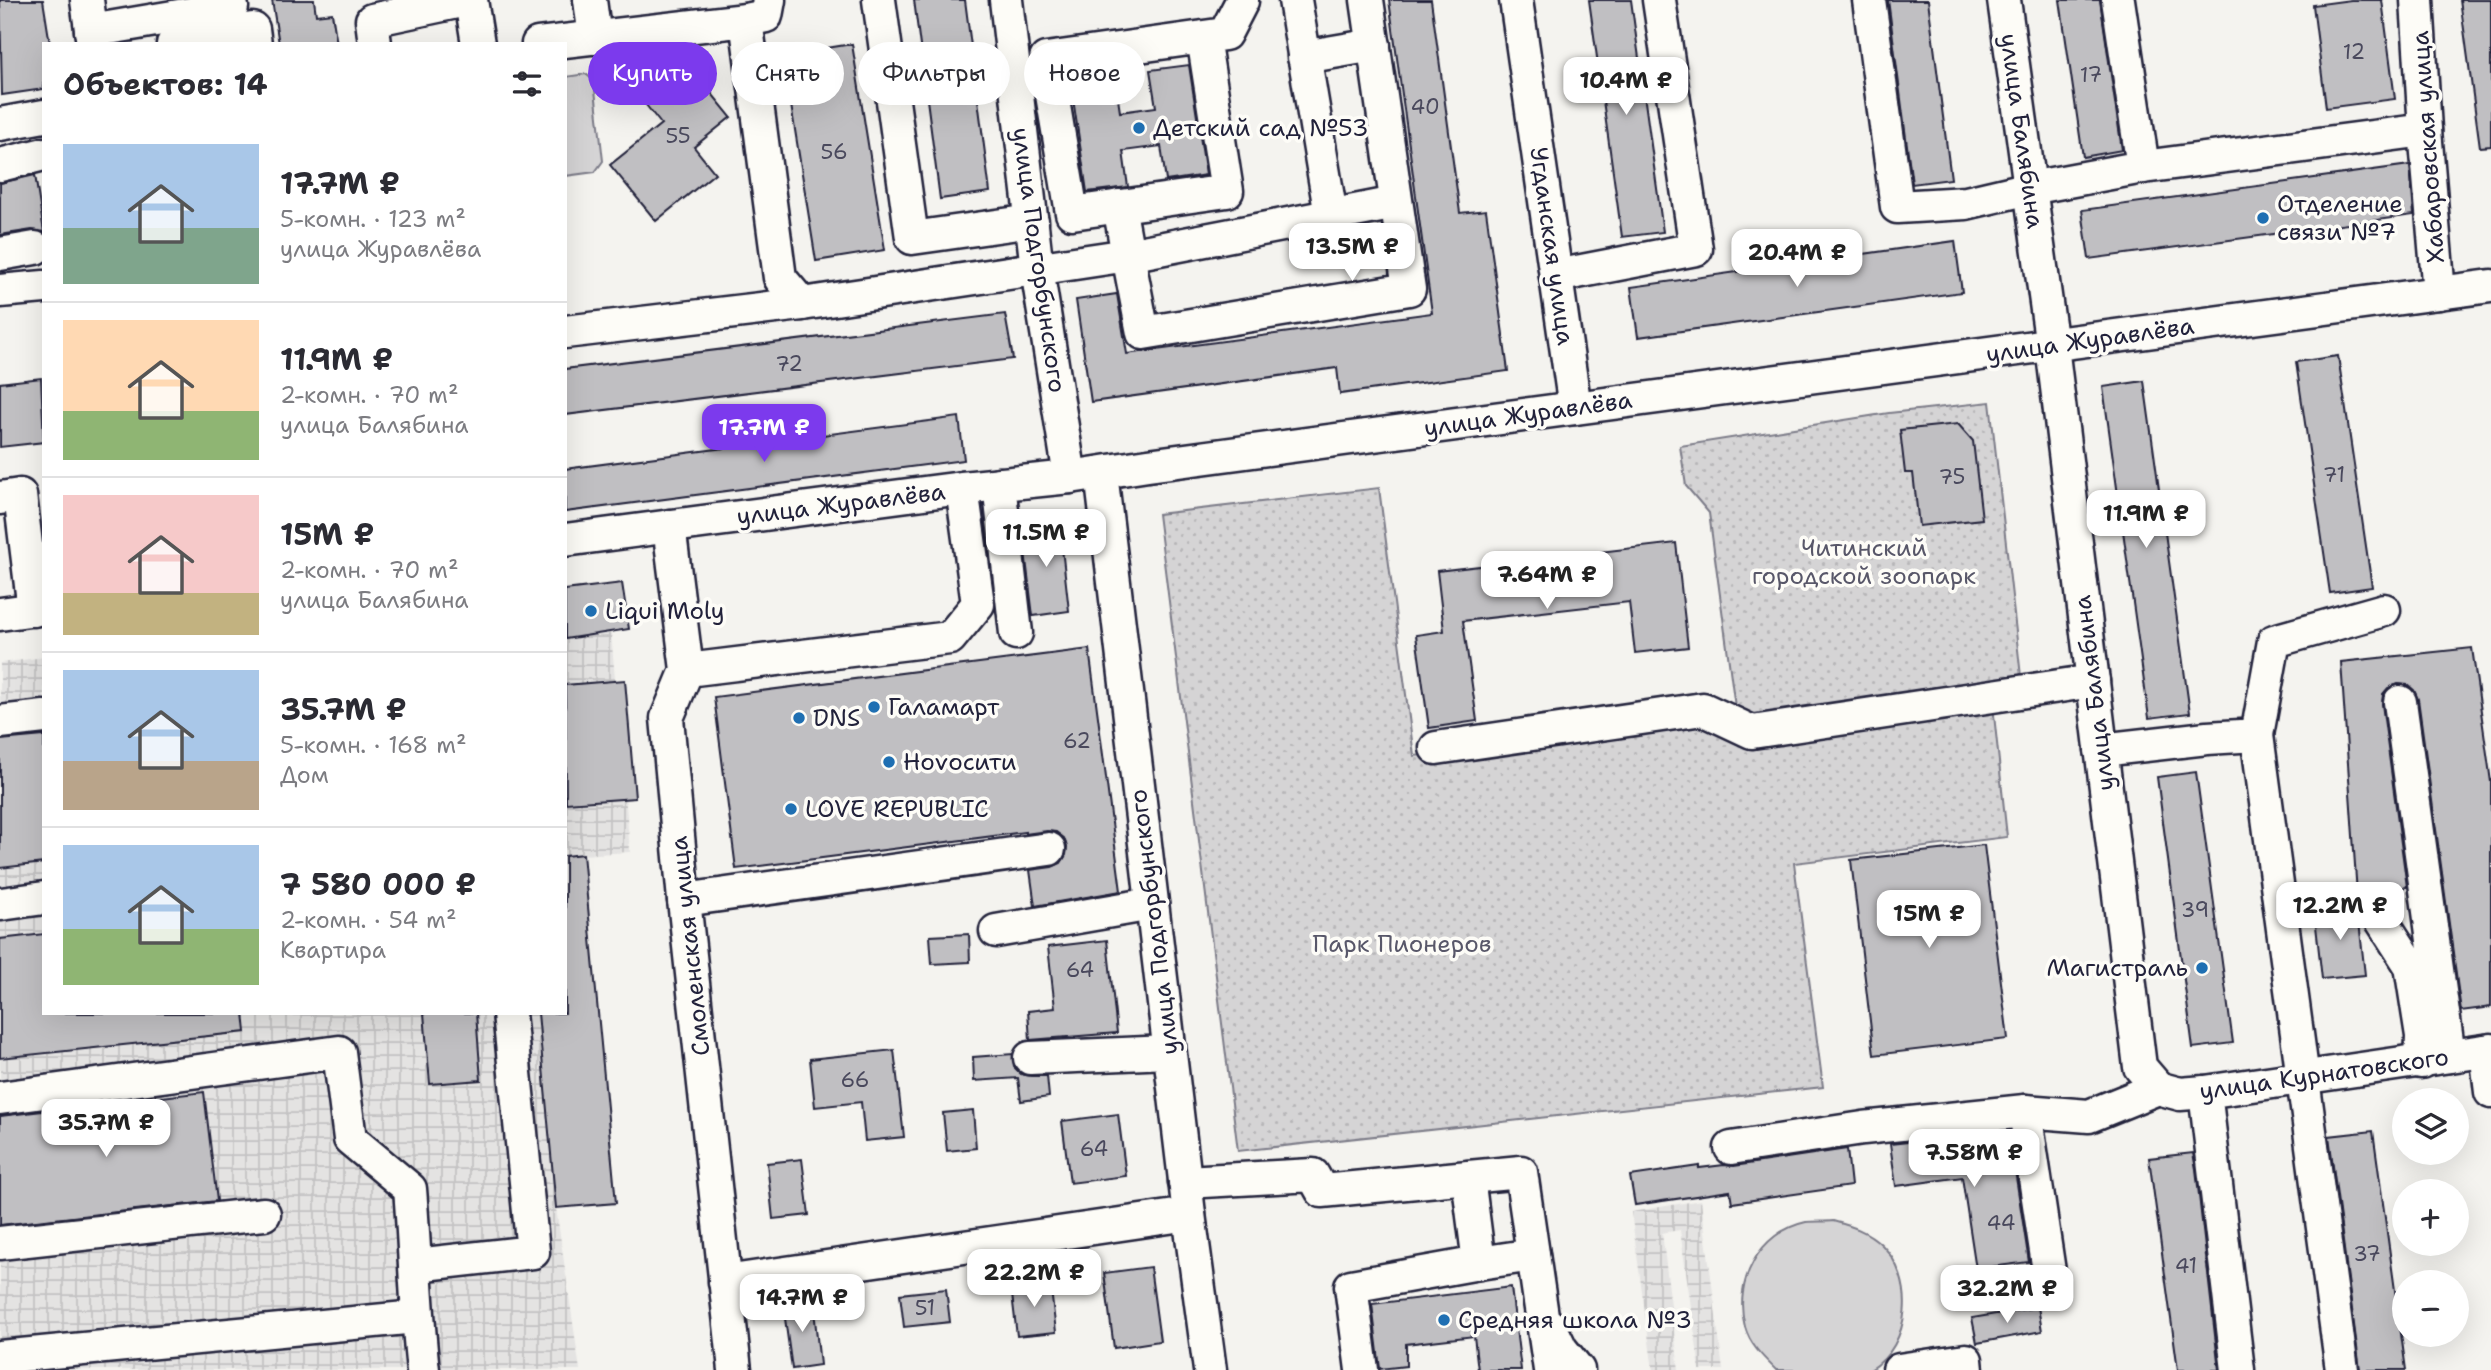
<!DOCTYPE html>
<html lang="ru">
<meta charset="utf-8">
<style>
:root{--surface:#fff;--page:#f7f7f7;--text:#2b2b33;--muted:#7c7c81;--line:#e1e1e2;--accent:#7c3aed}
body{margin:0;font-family:"Shantell Sans",sans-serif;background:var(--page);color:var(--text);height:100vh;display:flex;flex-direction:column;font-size:26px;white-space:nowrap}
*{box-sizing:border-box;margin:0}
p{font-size:23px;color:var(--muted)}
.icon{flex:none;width:38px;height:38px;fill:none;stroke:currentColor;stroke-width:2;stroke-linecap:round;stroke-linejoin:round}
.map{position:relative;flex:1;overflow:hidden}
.sheet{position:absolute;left:42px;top:42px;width:525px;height:973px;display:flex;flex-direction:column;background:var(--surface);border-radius:0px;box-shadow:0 7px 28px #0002}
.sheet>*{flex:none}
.top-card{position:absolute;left:588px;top:42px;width:665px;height:63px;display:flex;gap:14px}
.tools{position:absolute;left:2392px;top:1088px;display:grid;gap:14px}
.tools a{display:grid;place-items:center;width:77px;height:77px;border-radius:50%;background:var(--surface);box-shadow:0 7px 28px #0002;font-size:35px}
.price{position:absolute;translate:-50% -60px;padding:0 16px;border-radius:14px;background:#fff;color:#222;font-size:23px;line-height:46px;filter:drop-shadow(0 2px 4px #0008)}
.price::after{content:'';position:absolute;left:50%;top:42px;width:21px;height:16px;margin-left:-10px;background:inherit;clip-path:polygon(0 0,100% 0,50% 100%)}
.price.on{background:var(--accent);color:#fff}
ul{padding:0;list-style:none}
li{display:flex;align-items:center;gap:21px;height:175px;padding:0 21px}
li+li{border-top:2px solid var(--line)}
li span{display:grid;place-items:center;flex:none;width:196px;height:140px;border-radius:0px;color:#555}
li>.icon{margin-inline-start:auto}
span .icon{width:84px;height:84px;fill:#fffc;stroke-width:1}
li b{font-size:30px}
h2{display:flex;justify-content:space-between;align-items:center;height:84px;padding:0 21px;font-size:30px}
.chip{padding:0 24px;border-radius:32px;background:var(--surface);box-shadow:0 7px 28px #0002;font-size:24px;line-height:63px}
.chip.on{background:var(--accent);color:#fff}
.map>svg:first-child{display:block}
.industrial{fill:url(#industrial-grid)}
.grass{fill:url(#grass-dots);stroke:#7c7b88;stroke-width:2}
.garden{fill:#d5d4d5;stroke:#7c7b88;stroke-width:2}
.building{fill:#c0bfc2;stroke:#22223b;stroke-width:2}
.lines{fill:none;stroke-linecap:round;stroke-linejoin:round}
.minor-casing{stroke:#22223b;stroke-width:37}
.minor{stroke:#fdfcf7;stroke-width:32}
.poi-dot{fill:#1f6fb2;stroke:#fdfcf7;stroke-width:2.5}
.labels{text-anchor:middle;stroke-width:7;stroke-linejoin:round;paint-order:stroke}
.number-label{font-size:21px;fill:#4a495d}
.poi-label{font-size:24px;fill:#22223b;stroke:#fdfcf7;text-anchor:start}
.street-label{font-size:24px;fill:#22223b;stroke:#fdfcf7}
.park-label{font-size:24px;fill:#585769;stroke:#fdfcf7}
</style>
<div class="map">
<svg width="2491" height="1370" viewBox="0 0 2491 1370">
<defs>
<pattern id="industrial-grid" width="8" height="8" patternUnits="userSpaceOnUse" patternTransform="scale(1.75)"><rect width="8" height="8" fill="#e4e3e2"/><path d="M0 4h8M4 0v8" fill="none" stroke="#c3c2c3"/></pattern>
<pattern id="grass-dots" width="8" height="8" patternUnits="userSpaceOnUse" patternTransform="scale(1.75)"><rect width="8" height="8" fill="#d5d4d5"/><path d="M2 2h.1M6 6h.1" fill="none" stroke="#b7b6b8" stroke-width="1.8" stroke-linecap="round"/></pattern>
</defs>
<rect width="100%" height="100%" fill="#f4f3ef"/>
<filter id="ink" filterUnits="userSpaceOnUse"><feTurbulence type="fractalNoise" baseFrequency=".0143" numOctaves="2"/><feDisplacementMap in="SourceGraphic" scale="14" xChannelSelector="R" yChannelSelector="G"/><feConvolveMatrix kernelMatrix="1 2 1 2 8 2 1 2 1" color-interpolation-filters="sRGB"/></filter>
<g filter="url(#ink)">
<g class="industrial">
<path d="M611,633L630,852L565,856V639Z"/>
<path d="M44,657V1013H538L556,1208L580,1370H0V663Z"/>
<path d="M1701,1200L1723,1370H1700L1680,1230L1662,1233L1679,1370H1653L1631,1212Z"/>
</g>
<path class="grass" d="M1990,402L2022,685L1992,696L2007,837L1794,863L1823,1087L1238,1151L1158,514L1379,488L1414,756L1737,722L1709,513L1686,486L1680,446L1889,413Z"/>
<g class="garden">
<path d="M586,74L594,81L603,161L595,172L565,176V77Z"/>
<path d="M1833,1221C1851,1226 1868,1231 1882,1245C1916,1279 1912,1345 1870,1370H1776C1763,1357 1750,1345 1745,1327C1733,1282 1759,1232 1806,1222C1815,1221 1825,1222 1833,1221Z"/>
</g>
<g class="building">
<path d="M0,0H43L50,44H44V89L2,95Z"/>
<path d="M272,0H314L316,15L332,13L337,44H279Z"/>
<path d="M914,0H965L990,192L940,199Z"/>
<path d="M1389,0H1431L1460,213L1486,210L1508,371L1340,394L1337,368L1091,402L1076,300L1117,294L1127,354L1432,313Z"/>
<path d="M1589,0H1631L1663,232L1622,237Z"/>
<path d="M1888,0H1928L1951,179L1912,184Z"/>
<path d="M2060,0H2100L2122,150L2083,157Z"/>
<path d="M2351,0H2382L2395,99L2326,108L2313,5Z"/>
<path d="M2460,0H2491V146L2480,147Z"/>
<path d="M852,44L885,250L816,261L783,55Z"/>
<path d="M1189,65L1206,175L1166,181L1161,146L1123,151L1128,187L1087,192L1070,79L1114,72L1120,112L1156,107L1150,70Z"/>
<path d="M691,68L731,117L694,147L715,173L656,221L610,165L661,124L646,105Z"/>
<path d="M2410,165L2414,215L2089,259L2082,210Z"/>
<path d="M35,175L44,232L32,230L0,235V183Z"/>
<path d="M1955,241L1962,292L1638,337L1631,287Z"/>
<path d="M1005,314L1013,359L565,415V369Z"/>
<path d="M2338,356L2372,587L2330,593L2296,362Z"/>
<path d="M41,378L44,442L0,447V383Z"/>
<path d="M2144,381L2190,713L2149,718L2103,387Z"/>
<path d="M959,417L964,460L565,512V469Z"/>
<path d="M1958,424L1973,441L1982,519L1919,526L1913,473H1905L1900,430Z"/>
<path d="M1059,521L1069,611L1033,616L1022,527Z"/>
<path d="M1676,543L1688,647L1635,653L1629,602L1463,621L1477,721L1429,728L1416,635L1444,631L1437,571Z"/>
<path d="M622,583L629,629L565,639V590Z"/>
<path d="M2472,648L2491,782V1007L2461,1011L2418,699L2414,690L2408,685L2398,684L2388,688L2383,694L2382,704L2407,887L2357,894L2341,662Z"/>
<path d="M1089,649L1121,891L1035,906L1030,870L1052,867L1061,863L1066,855L1067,847L1064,838L1056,832L1047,831L1025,834V832L736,869L714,697Z"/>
<path d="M625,680L635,798L566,803L565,685Z"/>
<path d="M44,736V863L0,868V740Z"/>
<path d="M2196,772L2233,1043L2193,1048L2157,777Z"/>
<path d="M1984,845L2008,1039L1874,1055L1851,860Z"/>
<path d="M583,854L616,1203L556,1208L538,1013H565V856Z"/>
<path d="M2357,904L2365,975L2322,979L2314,908Z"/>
<path d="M44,934V1013H244L246,1032L0,1058V939Z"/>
<path d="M969,934L970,962L932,964L930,936Z"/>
<path d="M1107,940L1117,1033L1030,1040L1028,1011L1055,1008L1048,947Z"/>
<path d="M424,1013H476L481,1080L430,1084Z"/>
<path d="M894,1050L904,1137L865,1141L861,1102L815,1107L810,1059Z"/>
<path d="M1013,1054L1014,1067L1021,1074L1031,1076H1047L1049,1097L1021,1101L1018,1078L974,1081L973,1057Z"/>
<path d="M204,1092L217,1201L0,1225V1116Z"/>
<path d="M973,1110L976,1148L947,1151L943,1113Z"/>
<path d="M1118,1114L1126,1176L1070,1183L1062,1121Z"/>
<path d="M2009,1131L2029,1262L1976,1269L1962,1177L1896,1186L1890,1144Z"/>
<path d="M2373,1131L2406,1370H2360L2329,1136Z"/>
<path d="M1847,1149L1851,1186L1732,1203L1730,1191L1635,1205L1630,1176L1699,1166V1168L1724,1165L1734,1166Z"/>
<path d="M2193,1153L2196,1169L2219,1370H2178L2149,1158Z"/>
<path d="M802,1159L809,1215L773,1219L767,1163Z"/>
<path d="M1150,1267L1160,1341L1114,1348L1104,1273Z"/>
<path d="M1050,1281L1056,1332L1017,1336L1011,1286Z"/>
<path d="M1511,1287L1521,1370H1478L1474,1336L1406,1344V1366L1380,1369L1372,1304Z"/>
<path d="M946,1289L950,1322L904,1327L900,1294Z"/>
<path d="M813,1301L820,1365L792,1369L783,1304Z"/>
<path d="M2038,1307L2042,1331L1977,1343L1972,1318Z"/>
</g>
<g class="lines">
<defs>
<g id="minor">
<path d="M87,0L93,44"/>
<path d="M471,0L478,44"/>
<path d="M590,0L595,38"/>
<path d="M879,0L912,238L1032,221"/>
<path d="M1006,0L1037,269L1070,477"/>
<path d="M1295,0L1331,216"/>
<path d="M1516,0L1575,408"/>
<path d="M1869,0L1897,207L1966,203L2030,188L2143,167L2118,0"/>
<path d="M2004,0L2052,346L2140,1067L2158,1088"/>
<path d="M2417,0L2425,130L2439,293"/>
<path d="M746,20L766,16L769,0"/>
<path d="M91,31L232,7"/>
<path d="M1203,37L1227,191L1072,213L1046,59L1225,34L1242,1"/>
<path d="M173,44L253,29L255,44"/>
<path d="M375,44L372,20L466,0"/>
<path d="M538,44L746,20L780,278L802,304L1128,255L1143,333L1409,289L1367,0"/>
<path d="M1304,57L1374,45"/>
<path d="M0,124L44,116"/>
<path d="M0,165L44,154"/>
<path d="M2143,167L2425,130"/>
<path d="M1119,206L1128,255L1396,203"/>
<path d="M0,254L35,248"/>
<path d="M1556,276L1696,249L1659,0"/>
<path d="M0,291L44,287"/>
<path d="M565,332L802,304"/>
<path d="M1101,473L1189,1214L1210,1370"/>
<path d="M999,484L1016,633"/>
<path d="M0,498L20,495L34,610"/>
<path d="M669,526L687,670L667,718L684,900L735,1370"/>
<path d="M565,540L962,488L1070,477L1148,465L2491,286"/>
<path d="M0,614L44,608"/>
<path d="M687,670L950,638L978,604L962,488"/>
<path d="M2400,702L2449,1056"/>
<path d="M0,722L44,717"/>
<path d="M2257,735L2342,1370"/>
<path d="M1436,748L1703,709L1752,732L2093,681"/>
<path d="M2101,750L2207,738L2257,735L2274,641L2384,610"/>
<path d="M684,900L1049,849"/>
<path d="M1,904L44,898"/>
<path d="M2377,913L2411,966L2422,1036L2421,1062"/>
<path d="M996,931L1152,904"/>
<path d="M2486,1051L2491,1092"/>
<path d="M1030,1058L1169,1052"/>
<path d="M2158,1088L2180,1094L2205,1092L2491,1050"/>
<path d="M2205,1092L2238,1370"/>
<path d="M0,1098L339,1052L350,1139L410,1189C415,1249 416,1310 423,1370"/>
<path d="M1731,1148L1863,1128L2025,1111"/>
<path d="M1468,1177L1479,1263L1533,1255"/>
<path d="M1185,1182L1313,1175L1322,1191L1521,1172L1550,1370"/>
<path d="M0,1243L264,1214"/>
<path d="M416,1265L533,1252L509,1013"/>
<path d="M2050,1278L2025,1111L2089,1116L2158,1088"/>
<path d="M725,1282L1189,1214"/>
<path d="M1550,1326L1561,1349L1578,1370"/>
<path d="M0,1357L416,1317"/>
<path d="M1362,1370L1351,1286L1479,1263"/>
<path d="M1899,1370L1966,1360L1967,1370"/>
</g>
</defs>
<use href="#minor" class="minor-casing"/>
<use href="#minor" class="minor"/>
</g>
</g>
<g class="poi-dot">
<circle cx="1139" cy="128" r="7"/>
<circle cx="2263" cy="218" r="7"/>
<circle cx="591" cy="611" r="7"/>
<circle cx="874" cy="707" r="7"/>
<circle cx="799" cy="718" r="7"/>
<circle cx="889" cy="762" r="7"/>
<circle cx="791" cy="809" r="7"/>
<circle cx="2202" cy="968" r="7"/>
<circle cx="1444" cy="1320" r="7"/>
</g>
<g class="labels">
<g class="number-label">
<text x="2354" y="59">12</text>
<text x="2091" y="82">17</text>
<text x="1425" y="114">40</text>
<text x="678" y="143">55</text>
<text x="834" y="159">56</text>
<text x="789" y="371">72</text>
<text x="2334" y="482">71</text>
<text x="1952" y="484">75</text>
<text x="1077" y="748">62</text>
<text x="2195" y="917">39</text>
<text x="1080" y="977">64</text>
<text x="855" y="1087">66</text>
<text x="1094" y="1156">64</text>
<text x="2001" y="1230">44</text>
<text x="2367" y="1261">37</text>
<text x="2186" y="1273">41</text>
<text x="925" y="1315">51</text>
</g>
<g class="poi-label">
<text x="1153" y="136">Детский сад №53</text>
<text x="2277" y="212">Отделение<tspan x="2277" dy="28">связи №7</tspan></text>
<text x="605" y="619">Liqui Moly</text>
<text x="888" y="715">Галамарт</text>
<text x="813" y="726">DNS</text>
<text x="903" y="770">Ноvосити</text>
<text x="805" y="817">LOVE REPUBLIC</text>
<text x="2188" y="976" text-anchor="end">Магистраль</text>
<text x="1458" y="1328">Средняя школа №3</text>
</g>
<g class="street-label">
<text transform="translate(2022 131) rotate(82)" y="8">улица Балябина</text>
<text transform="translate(2428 147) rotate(-94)" y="8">Хабаровская улица</text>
<text transform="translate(1552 246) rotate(82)" y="8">Угданская улица</text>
<text transform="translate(1039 260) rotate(82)" y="8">улица Подгорбунского</text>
<text transform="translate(2090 340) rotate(-8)" y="8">улица Журавлёва</text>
<text transform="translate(1528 414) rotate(-8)" y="8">улица Журавлёва</text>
<text transform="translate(841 504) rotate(-7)" y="8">улица Журавлёва</text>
<text transform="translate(2094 693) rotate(-97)" y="8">улица Балябина</text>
<text transform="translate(1154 922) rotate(-97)" y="8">улица Подгорбунского</text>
<text transform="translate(690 946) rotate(-96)" y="8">Смоленская улица</text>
<text transform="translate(2324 1074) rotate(-8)" y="8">улица Курнатовского</text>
</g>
<g class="park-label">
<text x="1864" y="556">Читинский<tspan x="1864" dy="28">городской зоопарк</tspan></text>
<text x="1402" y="952">Парк Пионеров</text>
</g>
</g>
</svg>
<div class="tools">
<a><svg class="icon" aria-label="layers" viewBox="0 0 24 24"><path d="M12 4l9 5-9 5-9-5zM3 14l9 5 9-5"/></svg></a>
<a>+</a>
<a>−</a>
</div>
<b class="price" style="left:1626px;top:117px">10.4M ₽</b>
<b class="price" style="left:1352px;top:283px">13.5M ₽</b>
<b class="price" style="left:1797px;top:289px">20.4M ₽</b>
<b class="price on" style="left:764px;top:464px">17.7M ₽</b>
<b class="price" style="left:2146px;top:550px">11.9M ₽</b>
<b class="price" style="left:1046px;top:569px">11.5M ₽</b>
<b class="price" style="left:1547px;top:611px">7.64M ₽</b>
<b class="price" style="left:2340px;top:942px">12.2M ₽</b>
<b class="price" style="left:1929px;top:950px">15M ₽</b>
<b class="price" style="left:106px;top:1159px">35.7M ₽</b>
<b class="price" style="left:1974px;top:1189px">7.58M ₽</b>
<b class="price" style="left:1034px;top:1309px">22.2M ₽</b>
<b class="price" style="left:2007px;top:1325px">32.2M ₽</b>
<b class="price" style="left:802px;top:1334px">14.7M ₽</b>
<div class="top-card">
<a class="chip on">Купить</a>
<a class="chip">Снять</a>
<a class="chip">Фильтры</a>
<a class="chip">Новое</a>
</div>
<section class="sheet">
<h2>Объектов: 14<svg class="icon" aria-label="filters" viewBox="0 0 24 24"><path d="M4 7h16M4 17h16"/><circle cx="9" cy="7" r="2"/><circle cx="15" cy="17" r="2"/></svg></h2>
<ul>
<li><span style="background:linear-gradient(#a9c7e8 60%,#7fa58c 0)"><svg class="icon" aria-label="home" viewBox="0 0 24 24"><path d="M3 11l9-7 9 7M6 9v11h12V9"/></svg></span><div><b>17.7M ₽</b><p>5-комн. · 123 m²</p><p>улица Журавлёва</p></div></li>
<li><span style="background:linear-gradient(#ffd9b3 65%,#8fb573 0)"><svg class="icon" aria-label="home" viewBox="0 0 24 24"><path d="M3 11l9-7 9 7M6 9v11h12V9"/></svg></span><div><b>11.9M ₽</b><p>2-комн. · 70 m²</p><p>улица Балябина</p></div></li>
<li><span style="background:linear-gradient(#f6c9c9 70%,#c2b280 0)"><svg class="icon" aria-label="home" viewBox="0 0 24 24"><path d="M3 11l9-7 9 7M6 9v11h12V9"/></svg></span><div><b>15M ₽</b><p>2-комн. · 70 m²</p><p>улица Балябина</p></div></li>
<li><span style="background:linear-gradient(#a9c7e8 65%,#b9a48a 0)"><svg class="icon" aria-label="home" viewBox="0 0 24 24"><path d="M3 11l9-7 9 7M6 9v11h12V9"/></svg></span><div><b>35.7M ₽</b><p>5-комн. · 168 m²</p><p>Дом</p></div></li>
<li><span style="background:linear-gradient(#a9c7e8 60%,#8fb573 0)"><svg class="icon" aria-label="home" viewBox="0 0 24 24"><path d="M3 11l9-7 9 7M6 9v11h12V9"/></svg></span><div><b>7 580 000 ₽</b><p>2-комн. · 54 m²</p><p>Квартира</p></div></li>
</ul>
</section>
</div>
